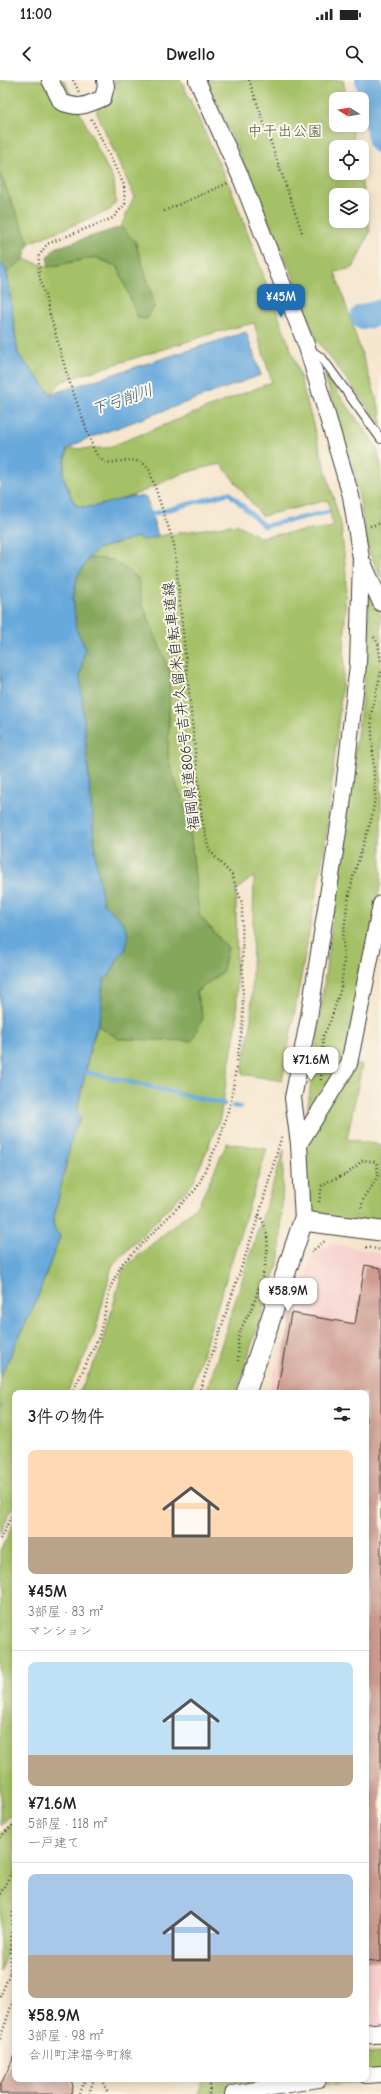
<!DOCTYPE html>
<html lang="ja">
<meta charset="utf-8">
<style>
:root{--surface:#fff;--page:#f2f2f2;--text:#222;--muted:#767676;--line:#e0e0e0;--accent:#1f6fb2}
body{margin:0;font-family:"Comic Neue","Klee One",sans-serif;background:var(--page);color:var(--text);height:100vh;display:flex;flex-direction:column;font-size:15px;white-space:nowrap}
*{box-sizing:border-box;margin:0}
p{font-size:13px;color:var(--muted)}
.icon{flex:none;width:22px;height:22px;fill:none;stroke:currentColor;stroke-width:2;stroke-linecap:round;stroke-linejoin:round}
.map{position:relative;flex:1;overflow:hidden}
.details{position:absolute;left:12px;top:1310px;width:357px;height:692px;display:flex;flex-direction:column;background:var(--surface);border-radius:8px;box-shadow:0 2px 10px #0003}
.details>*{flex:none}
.needle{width:26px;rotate:281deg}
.fabs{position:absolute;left:329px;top:12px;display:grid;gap:8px}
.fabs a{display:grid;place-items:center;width:40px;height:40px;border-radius:8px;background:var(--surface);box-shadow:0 2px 10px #0003;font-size:20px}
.price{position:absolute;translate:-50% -34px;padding:0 9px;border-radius:8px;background:#fff;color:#222;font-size:13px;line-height:26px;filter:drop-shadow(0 1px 2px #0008)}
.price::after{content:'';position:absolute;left:50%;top:24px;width:12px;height:9px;margin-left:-6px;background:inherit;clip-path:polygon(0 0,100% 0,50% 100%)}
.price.current{background:var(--accent);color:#fff}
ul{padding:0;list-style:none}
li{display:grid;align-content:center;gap:8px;height:212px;padding:0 16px}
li+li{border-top:1px solid var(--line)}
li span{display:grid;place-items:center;height:124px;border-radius:8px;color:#555}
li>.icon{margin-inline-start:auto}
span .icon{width:72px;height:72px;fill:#fffc;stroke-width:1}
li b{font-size:17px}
h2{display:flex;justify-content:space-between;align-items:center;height:48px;padding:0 16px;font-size:17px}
.status{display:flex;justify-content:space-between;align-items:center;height:28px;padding:0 20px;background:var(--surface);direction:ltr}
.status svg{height:11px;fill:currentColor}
header{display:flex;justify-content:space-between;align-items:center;height:52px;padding:0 16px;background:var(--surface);font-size:18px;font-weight:800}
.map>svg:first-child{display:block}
.built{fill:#f7d0cc}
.green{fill:#a5c168;stroke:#606e42;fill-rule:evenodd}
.forest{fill:#84a75c;stroke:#50623c}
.water{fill:#67a9db;stroke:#42627c}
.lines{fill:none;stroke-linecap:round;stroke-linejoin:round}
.stream{stroke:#67a9db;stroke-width:4.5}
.river{stroke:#67a9db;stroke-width:26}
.building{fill:#ce9b91}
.service-casing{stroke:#3d3a36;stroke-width:10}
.minor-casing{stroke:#3d3a36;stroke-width:18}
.tertiary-casing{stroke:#3d3a36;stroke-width:21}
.path{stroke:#3d3a36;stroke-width:2.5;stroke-dasharray:1 3;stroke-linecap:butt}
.service{stroke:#fff;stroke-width:8}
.minor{stroke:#fff;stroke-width:16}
.tertiary{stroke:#fff;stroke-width:19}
.labels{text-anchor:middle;stroke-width:4;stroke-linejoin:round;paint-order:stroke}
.park-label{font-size:15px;fill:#4c5637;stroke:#fbf7ec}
.street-label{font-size:15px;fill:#1c1c1c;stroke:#fbf7ec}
.water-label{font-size:16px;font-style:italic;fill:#3e5b72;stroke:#fbf7ec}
</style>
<div class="status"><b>11:00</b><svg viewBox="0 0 49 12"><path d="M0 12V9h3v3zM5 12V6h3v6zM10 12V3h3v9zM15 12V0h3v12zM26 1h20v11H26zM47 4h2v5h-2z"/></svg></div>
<header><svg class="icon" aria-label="back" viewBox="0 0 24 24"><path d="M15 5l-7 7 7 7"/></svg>Dwello<svg class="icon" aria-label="search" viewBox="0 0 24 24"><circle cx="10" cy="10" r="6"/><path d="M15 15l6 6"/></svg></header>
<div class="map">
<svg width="381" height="2014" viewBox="0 0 381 2014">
<rect width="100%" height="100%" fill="#fbf7ec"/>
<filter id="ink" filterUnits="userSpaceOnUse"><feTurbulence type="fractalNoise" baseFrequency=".025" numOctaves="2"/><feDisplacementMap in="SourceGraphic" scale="8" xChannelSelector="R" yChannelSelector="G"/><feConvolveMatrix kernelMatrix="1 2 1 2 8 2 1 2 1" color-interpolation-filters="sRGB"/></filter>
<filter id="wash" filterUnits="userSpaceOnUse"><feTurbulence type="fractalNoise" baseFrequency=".012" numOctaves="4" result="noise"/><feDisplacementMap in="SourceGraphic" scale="16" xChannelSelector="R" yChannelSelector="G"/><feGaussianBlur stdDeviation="0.9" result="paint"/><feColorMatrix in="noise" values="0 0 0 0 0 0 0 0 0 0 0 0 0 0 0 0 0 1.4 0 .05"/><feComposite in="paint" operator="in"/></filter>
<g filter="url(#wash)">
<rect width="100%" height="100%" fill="#f5e5cc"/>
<path class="built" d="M331,1163L381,1173V1945L366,1947V1313H268L312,1176Z"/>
<g class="green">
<path d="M0,0H64L114,102L116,122L110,130L29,163L0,94Z"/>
<path d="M114,0H181L233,114L296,283L341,445L346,493L344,588L325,765L282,1001L242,994L251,943L254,796L236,810L237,941L220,1038L193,1103L112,1186L94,1256L67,1313H15V1422L0,1453V1297L37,1219L60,1156L55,1150L53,1142L73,1053L81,1038L77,1031L91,965L98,946L119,959L203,938L196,912L222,892L228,868L199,835L189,739L168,680L170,592L142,523L138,499L113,480L89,478L98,469L138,456L143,461L158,456L237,444L259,457L333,447L328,420L262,436L221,384C207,387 193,390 179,395C152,406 108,432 78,426L72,419L63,395L68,369L107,368L272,302L254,243L217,252L62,301L51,314L18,274L7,192L24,179L49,187L95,177L118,187L138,238L147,239L155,225L135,161L121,147L134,116L96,31L116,10Z"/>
<path d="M207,0H343L347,19H336V45H351L355,67H336V93H360L370,151L353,188L335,192L381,333V345L316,259L295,200ZM336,115H362V141H336Z"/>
<path d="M324,293L376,366L381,386V499L369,471L355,396Z"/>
<path d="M370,509L381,536V802L351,951L342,984L305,1048L363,610Z"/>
<path d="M349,984L362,985L347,1059L381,1065V1151L303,1141L299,1064Z"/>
<path d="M227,1063L267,1069L190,1313H79L102,1267L123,1189L199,1124Z"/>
<path d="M284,1069L280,1178L236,1313H206Z"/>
<path d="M15,1441V1731L0,1746V1471Z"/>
<path d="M15,1741V1849L0,1892V1755Z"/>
<path d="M381,1973V2001L198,2014L203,1999H366V1974Z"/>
</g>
<g class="forest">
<path d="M0,94L29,163L24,179L7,192L0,181Z"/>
<path d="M121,147L135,161L155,225L147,239L138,238L118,187L95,177L49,187L47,178L55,168Z"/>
<path d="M89,478L113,480L138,498L142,523L170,592L168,680L189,739L199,835L228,868L222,892L196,912L203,938L192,961L119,959L98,946C102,930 101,916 104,900C112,894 113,889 117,880C119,876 123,873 125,870C135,847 116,836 103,823L96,781L80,596L85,567L76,549L73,517L77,497Z"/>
</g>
<path class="water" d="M0,181L7,192L18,274L51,314L246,252L261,295L84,360L67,369L63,395L72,419L77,426C100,431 123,413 146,417L158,456L143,461L138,457L98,469L89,478L77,497L73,517L76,549L85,567L80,596L96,781L103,823C116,836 135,847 125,870C123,873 119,876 117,880C113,889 112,894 104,900L101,914L102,929L91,965L77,1031L81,1038L73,1053L53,1142L55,1150L60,1156L37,1219L0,1297Z"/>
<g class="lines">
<g class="stream">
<path d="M145,436L229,413L264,446L328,432"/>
<path d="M81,992L96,994L224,1024"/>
<path d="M233,1026L240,1027"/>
</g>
<g class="river">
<path d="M368,0L381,61"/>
<path d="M363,237L381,232"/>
</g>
</g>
<g id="blocks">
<g class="building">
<path d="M365,1185L381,1188V1882L366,1880V1313H277L291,1233L355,1244Z"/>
<path d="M15,1975V1999H71L73,2007L71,2014H0V2006Z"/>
</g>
</g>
</g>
<g filter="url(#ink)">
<use href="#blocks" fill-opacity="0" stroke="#3d3a36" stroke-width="1"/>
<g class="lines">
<defs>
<path id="service" d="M309,269L322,278L381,359"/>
<g id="minor">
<path d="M50,0L61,22C79,29 85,26 103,18L106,6L105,0"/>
<path d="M197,0L241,98L307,267L351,416L361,478L358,585L342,726L309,937L293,1018L299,1064L303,1141"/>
<path d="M363,483L381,523"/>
<path d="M299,1064L349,984L381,824"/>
<path d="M366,1995L381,1994"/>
<path d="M233,2014L318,1999"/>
</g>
<g id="tertiary">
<path d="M246,1313L303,1141L381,1151"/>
<path d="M366,1954L381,1953"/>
</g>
</defs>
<use href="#service" class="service-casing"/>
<use href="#minor" class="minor-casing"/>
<use href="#tertiary" class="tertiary-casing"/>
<g class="path">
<path d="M73,0L79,12"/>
<path d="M249,0L303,155"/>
<path d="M164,131L228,103"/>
<path d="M370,446L381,443"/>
<path d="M374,557L378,563L381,582"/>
<path d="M321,1000L323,956L330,942L341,908L344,881L343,858L347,826L353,797L372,737L375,717L371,634L381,592"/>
<path d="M319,1122L322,1106L327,1102L347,1094L363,1080L376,1082C381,1096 374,1103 366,1114C363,1118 362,1124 361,1129"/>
<path d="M366,1167L381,1170"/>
<path d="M311,1172L326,1160"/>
<path d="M238,1281C239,1273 237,1264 239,1256C241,1244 249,1236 253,1225C262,1199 277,1160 259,1135"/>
<path d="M72,1313L99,1257L111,1206L121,1185L197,1108L220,1058L231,1021L243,941L242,823L232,795L209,770L202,739L174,464L149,389L142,382L131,380L106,383L99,378L94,370L67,295L39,195V176L47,164L113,138L125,124L124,105L91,38"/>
<path d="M199,1313L259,1135L282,1055"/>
<path d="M0,1459L15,1429"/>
<path d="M0,1757L15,1743"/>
<path d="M0,1814L15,1786"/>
<path d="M10,1893L15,1793"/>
<path d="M0,1917L15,1881"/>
<path d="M0,1959L15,1915"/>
<path d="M105,1999L104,2004L108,2014"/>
<path d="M70,2014H72"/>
<path d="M80,2014L85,1999"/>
<path d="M89,2014L94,1999"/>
<path d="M209,2014L210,2006L215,1999"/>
</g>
<use href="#service" class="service"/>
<use href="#minor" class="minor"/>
<use href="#tertiary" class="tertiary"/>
</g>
</g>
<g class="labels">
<g class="park-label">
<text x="285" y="56">中干出公園</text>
</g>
<g class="street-label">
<text transform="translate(181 626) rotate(-96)" y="5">福岡県道806号吉井久留米自転車道線</text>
</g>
<g class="water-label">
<text transform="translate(122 319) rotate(-19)" y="6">下弓削川</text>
</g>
</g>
</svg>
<div class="fabs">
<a><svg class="needle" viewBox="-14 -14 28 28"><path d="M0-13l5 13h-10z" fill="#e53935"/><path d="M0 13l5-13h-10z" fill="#767676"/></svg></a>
<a><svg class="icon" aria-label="locate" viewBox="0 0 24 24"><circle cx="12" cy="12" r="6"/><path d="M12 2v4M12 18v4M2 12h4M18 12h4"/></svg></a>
<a><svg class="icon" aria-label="layers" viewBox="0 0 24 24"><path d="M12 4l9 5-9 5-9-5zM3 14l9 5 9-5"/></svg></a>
</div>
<b class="price current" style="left:281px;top:238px">¥45M</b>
<b class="price" style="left:311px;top:1001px">¥71.6M</b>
<b class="price" style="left:288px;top:1232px">¥58.9M</b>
<section class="details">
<h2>3件の物件<svg class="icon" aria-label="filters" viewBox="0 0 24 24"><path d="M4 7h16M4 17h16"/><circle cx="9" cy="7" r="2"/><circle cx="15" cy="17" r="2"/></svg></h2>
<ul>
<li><span style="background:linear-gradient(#ffd9b3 70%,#b9a48a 0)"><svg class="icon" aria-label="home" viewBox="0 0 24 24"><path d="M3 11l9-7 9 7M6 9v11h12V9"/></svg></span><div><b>¥45M</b><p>3部屋 · 83 m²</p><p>マンション</p></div></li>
<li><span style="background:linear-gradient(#bfe0f5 75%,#b9a48a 0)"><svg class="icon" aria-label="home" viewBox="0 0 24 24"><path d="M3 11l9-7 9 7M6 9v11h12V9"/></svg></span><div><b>¥71.6M</b><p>5部屋 · 118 m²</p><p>一戸建て</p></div></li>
<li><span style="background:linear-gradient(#a9c7e8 65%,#b9a48a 0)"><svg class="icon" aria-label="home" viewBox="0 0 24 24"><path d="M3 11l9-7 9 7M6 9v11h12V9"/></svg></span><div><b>¥58.9M</b><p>3部屋 · 98 m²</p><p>合川町津福今町線</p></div></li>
</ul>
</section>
</div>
